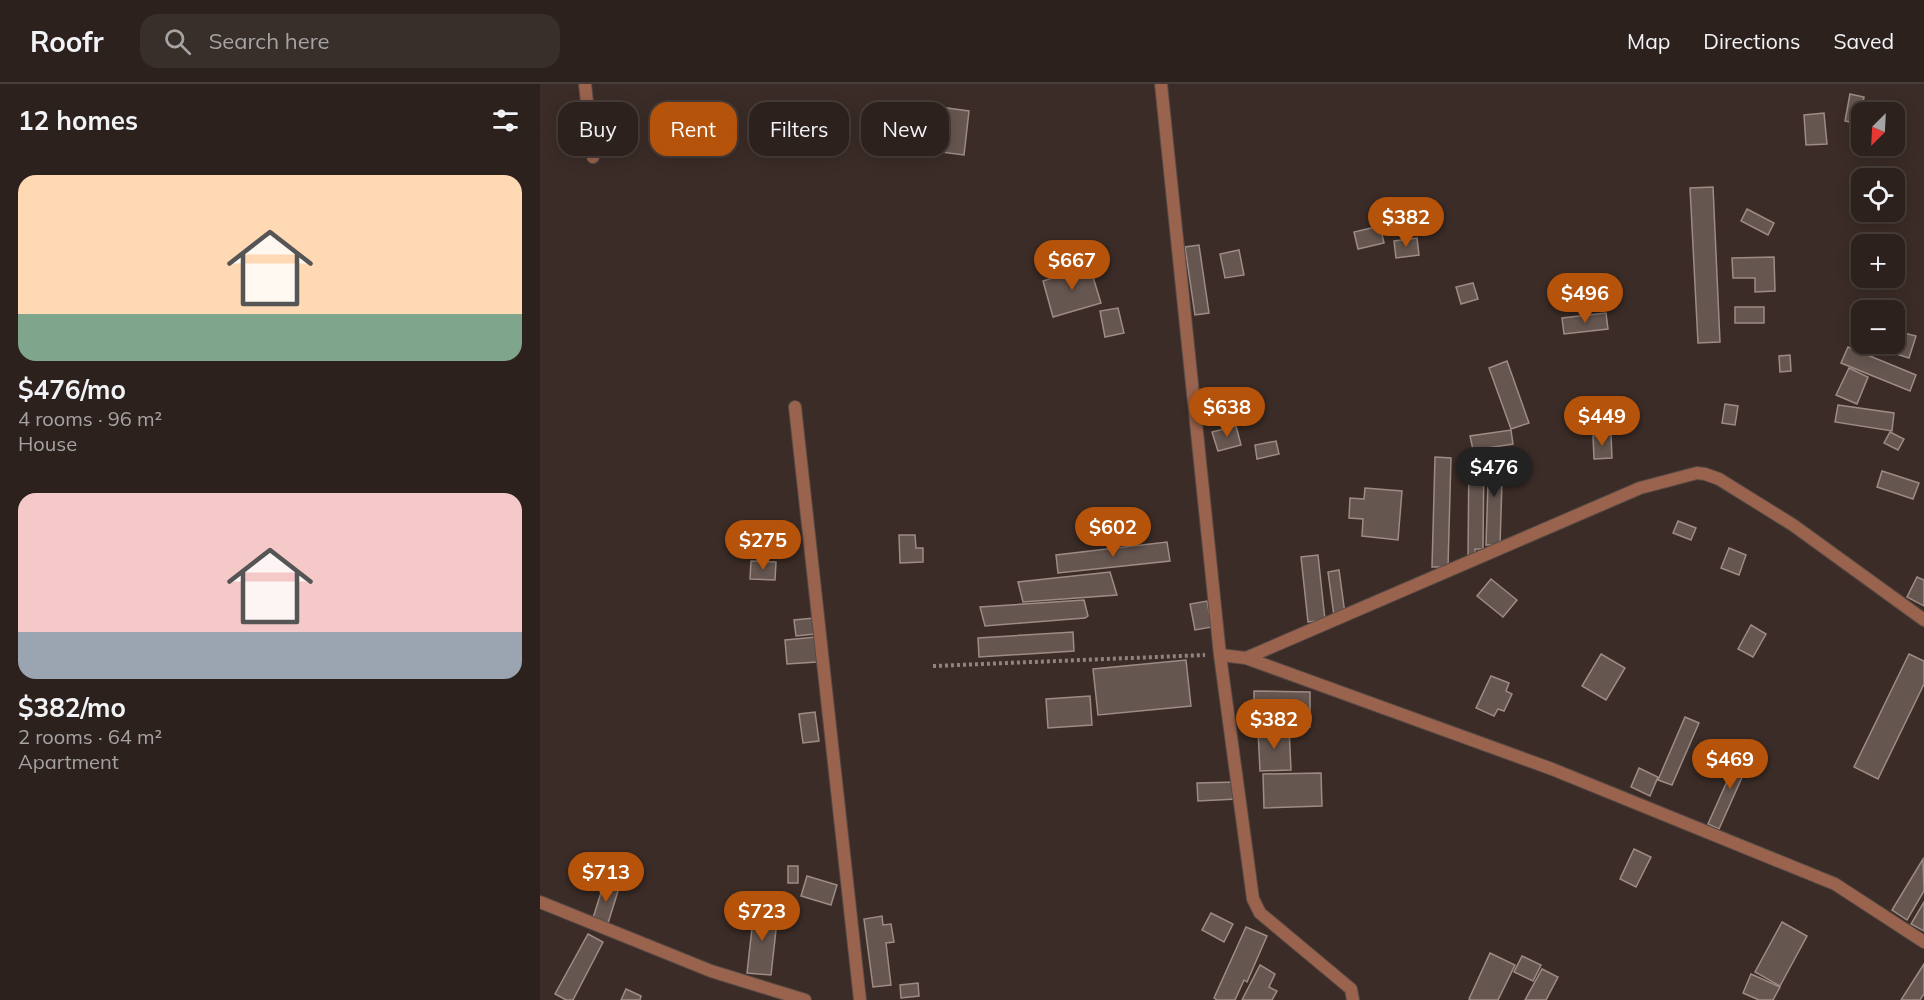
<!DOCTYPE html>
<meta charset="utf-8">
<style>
:root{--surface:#2c211d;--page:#382e2a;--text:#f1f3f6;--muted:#a6a3a4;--line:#483e3b;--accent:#b45309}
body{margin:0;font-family:Mulish,sans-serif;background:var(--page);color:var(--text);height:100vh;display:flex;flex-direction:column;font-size:22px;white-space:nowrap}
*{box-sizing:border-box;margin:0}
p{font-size:20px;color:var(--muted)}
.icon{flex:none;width:33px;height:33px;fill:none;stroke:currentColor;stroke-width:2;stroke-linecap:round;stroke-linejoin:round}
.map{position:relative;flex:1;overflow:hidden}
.sheet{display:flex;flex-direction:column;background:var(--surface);width:540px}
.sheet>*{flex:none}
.hud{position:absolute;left:18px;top:18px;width:570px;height:54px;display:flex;gap:12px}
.needle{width:39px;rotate:204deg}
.fabs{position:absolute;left:1311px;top:18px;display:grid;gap:12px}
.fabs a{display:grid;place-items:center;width:54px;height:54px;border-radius:12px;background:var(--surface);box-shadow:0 3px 15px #0003,0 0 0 2px var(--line);font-size:30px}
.price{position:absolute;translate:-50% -51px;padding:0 14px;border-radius:21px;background:var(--accent);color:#fff;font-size:20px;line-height:39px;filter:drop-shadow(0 2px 3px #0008)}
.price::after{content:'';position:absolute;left:50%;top:36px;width:18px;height:14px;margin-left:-9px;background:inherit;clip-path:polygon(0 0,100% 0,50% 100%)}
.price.active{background:#222;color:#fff}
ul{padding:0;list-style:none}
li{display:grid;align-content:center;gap:12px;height:318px;padding:0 18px}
li span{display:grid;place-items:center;height:186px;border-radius:18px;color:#555}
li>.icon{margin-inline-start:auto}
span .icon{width:108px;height:108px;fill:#fffc;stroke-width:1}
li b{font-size:26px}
h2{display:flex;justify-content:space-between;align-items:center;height:72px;padding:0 18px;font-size:26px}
.chip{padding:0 21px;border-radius:18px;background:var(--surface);box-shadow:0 3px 15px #0003,0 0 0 2px var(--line);font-size:21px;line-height:54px}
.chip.active{background:var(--accent);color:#fff}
header{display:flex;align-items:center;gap:36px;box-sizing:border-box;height:84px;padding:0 30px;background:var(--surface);border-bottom:2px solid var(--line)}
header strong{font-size:28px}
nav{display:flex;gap:33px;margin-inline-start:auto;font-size:21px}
.search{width:420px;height:54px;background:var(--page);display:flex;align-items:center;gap:15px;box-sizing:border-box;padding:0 21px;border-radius:18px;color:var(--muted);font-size:22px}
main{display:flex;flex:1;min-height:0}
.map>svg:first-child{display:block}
.building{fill:#665650;stroke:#9d8c85;stroke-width:1.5}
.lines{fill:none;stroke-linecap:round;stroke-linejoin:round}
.minor-casing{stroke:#584a45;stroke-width:14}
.path{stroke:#908480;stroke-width:4;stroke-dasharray:3 3;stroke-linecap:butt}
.minor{stroke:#9a634d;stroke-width:12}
</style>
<header>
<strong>Roofr</strong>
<div class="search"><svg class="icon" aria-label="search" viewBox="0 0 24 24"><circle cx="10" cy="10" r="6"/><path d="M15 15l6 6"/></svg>Search here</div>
<nav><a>Map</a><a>Directions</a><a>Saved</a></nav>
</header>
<main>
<section class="sheet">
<h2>12 homes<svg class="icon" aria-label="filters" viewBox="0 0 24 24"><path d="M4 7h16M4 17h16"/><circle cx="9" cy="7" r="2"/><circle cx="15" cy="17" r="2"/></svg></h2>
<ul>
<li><span style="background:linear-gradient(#ffd9b3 75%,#7fa58c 0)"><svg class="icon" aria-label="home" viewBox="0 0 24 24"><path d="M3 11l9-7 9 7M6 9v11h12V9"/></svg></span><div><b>$476/mo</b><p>4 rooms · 96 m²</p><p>House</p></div></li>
<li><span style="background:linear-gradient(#f6c9c9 75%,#9aa5b1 0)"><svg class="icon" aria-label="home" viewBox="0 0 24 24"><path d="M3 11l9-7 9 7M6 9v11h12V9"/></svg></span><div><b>$382/mo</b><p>2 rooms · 64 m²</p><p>Apartment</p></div></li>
</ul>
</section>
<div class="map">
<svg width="1384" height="916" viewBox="0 0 1384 916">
<rect width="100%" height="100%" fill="#3b2c27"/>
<g class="building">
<path d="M1310,10L1324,13L1319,40L1305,37Z"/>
<path d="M400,23L429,27L424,71L394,67Z"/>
<path d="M1284,29L1287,60L1266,61L1264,31Z"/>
<path d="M1173,103L1180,258L1158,259L1150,104Z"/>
<path d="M1207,125L1234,139L1228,151L1201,137Z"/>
<path d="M840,142L844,159L818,165L814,148Z"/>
<path d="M877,154L879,171L856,174L854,157Z"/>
<path d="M659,161L669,229L655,231L645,163Z"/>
<path d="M699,166L704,191L685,194L680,170Z"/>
<path d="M1234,173L1235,207L1215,208V194H1193L1192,174Z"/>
<path d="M549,180L561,219L513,233L503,197L522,191L521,188Z"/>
<path d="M933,199L938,215L921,220L916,203Z"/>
<rect x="1195" y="223" width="29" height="16"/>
<path d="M578,224L584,249L565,253L560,227Z"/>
<path d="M1354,227L1362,229L1359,236L1364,238L1360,248L1376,252L1369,274L1325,260H1354Z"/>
<path d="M1066,229L1068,245L1024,250L1022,234Z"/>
<path d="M1308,263L1376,291L1370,307L1301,279Z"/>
<path d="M1250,271L1251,287L1240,288L1239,272Z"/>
<path d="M967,277L989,339L971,345L949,284Z"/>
<path d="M1309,284L1328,293L1317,320L1296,311Z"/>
<path d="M1185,320L1198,322L1195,341L1182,339Z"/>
<path d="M1298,321L1354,329L1352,347L1295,338Z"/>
<path d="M696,342L701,361L678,367L672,348Z"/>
<path d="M971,346L973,360L933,366L930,352Z"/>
<path d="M1350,348L1364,355L1358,366L1344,359Z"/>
<path d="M1071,351L1072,374L1054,375L1053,352Z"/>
<path d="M736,357L739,370L717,375L715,361Z"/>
<path d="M949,366L963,367L960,461H946Z"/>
<path d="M929,367H944L943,465H935V475H928Z"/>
<path d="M895,373L911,374L908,483H892Z"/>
<path d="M1342,387L1379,399L1373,415L1337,403Z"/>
<path d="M825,404L862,407L858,456L822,452L823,435L809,434L810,414L824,415Z"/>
<path d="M1138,437L1156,444L1151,456L1133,449Z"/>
<path d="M359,451H375L376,464H383V478L360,479Z"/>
<path d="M627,458L630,477L518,489L516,471Z"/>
<path d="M1189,464L1206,471L1199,491L1181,484Z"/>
<path d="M778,471L785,536L768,538L761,473Z"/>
<path d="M211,477L236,478L235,496L210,495Z"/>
<path d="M799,486L805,530L794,532L788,488Z"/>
<path d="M570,488L577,511L483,518L478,498Z"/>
<path d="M1377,493L1384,496V522L1367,513Z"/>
<path d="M951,495L977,516L963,533L937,512Z"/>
<path d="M544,516L548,532L545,534L445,542L440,523Z"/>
<path d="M667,517L672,543L655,546L650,520Z"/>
<path d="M274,534L275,550L256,552L254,536Z"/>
<path d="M1211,541L1226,550L1213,573L1198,565Z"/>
<path d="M533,548L534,567L439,573L438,554Z"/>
<path d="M276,553L277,578L247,580L245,556Z"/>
<path d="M1061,570L1085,584L1066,616L1042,602Z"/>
<path d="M1369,570L1384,577V600L1338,695L1314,683Z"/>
<path d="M646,576L651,622L558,631L553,585Z"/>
<path d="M951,592L969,599L966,607L972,610L964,627L958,625L954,632L936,624Z"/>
<path d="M714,607L770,608V643L714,642Z"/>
<path d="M550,612L552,641L508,644L506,615Z"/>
<path d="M275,628L279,657L263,659L259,630Z"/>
<path d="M1145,633L1159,639L1132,701L1118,696Z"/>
<path d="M749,645L751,686L720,687L718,646Z"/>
<path d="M1201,666L1212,671L1179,745L1168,740Z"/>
<path d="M1099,684L1118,693L1110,712L1091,703Z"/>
<path d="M781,689L782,722L724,724L723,690Z"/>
<path d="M696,698L697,715L658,717L657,699Z"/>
<path d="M1094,765L1111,773L1096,803L1080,795Z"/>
<path d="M1383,775L1384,807L1367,836L1352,826Z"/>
<rect x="248" y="782" width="10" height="17"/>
<path d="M267,792L297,801L291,821L261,812Z"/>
<path d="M64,799L79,804L68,839L53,834Z"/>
<path d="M1384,818V847L1371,840Z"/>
<path d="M214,826L238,828L231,891L207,889Z"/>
<path d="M671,829L693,840L684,858L662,846Z"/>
<path d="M342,832L343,841L351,840L354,858L346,859L351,901L333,903L324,835Z"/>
<path d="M1242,838L1267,852L1240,902L1215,888Z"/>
<path d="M706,843L727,852L707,898L704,896L695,916H677L674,914Z"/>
<path d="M48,850L63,858L33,916H26L15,910Z"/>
<path d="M950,869L975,881L958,916H931L929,915Z"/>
<path d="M982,872L1001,881L993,897L974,888Z"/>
<path d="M1384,880V910L1380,916H1361Z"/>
<path d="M720,881L735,890L729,903L737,907L732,916H702Z"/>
<path d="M1002,885L1018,893L1006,916H985Z"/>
<path d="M1211,890L1240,903L1233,916H1219L1203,909Z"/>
<path d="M378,899L379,912L361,914L360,901Z"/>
<path d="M86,905L101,912L100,916H81Z"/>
</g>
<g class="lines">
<defs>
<g id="minor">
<path d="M45,0L53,73"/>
<path d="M621,0L680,571L713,815L720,829L811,905L813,916"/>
<path d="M255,323L320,916"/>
<path d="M680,571L706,574L1012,685L1295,800L1384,858"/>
<path d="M706,574L1100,404L1157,389L1165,390L1179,395L1253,441L1384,536"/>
<path d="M0,818L171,887L265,916"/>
</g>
</defs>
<use href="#minor" class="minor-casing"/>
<path class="path" d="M393,582L665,571"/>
<use href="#minor" class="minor"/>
</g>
</svg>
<div class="fabs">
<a><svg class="needle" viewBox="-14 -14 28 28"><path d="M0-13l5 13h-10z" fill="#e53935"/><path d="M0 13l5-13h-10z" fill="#a6a3a4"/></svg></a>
<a><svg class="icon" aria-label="locate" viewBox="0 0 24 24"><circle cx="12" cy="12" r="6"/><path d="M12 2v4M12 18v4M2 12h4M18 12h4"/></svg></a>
<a>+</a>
<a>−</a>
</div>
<b class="price" style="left:866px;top:164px">$382</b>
<b class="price" style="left:532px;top:207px">$667</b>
<b class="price" style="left:1045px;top:240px">$496</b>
<b class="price" style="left:687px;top:354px">$638</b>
<b class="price" style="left:1062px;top:363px">$449</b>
<b class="price active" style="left:954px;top:414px">$476</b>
<b class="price" style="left:573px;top:474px">$602</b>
<b class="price" style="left:223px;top:487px">$275</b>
<b class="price" style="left:734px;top:666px">$382</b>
<b class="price" style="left:1190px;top:706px">$469</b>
<b class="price" style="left:66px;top:819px">$713</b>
<b class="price" style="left:222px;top:858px">$723</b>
<div class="hud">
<a class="chip">Buy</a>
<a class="chip active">Rent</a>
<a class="chip">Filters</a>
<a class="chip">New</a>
</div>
</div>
</main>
